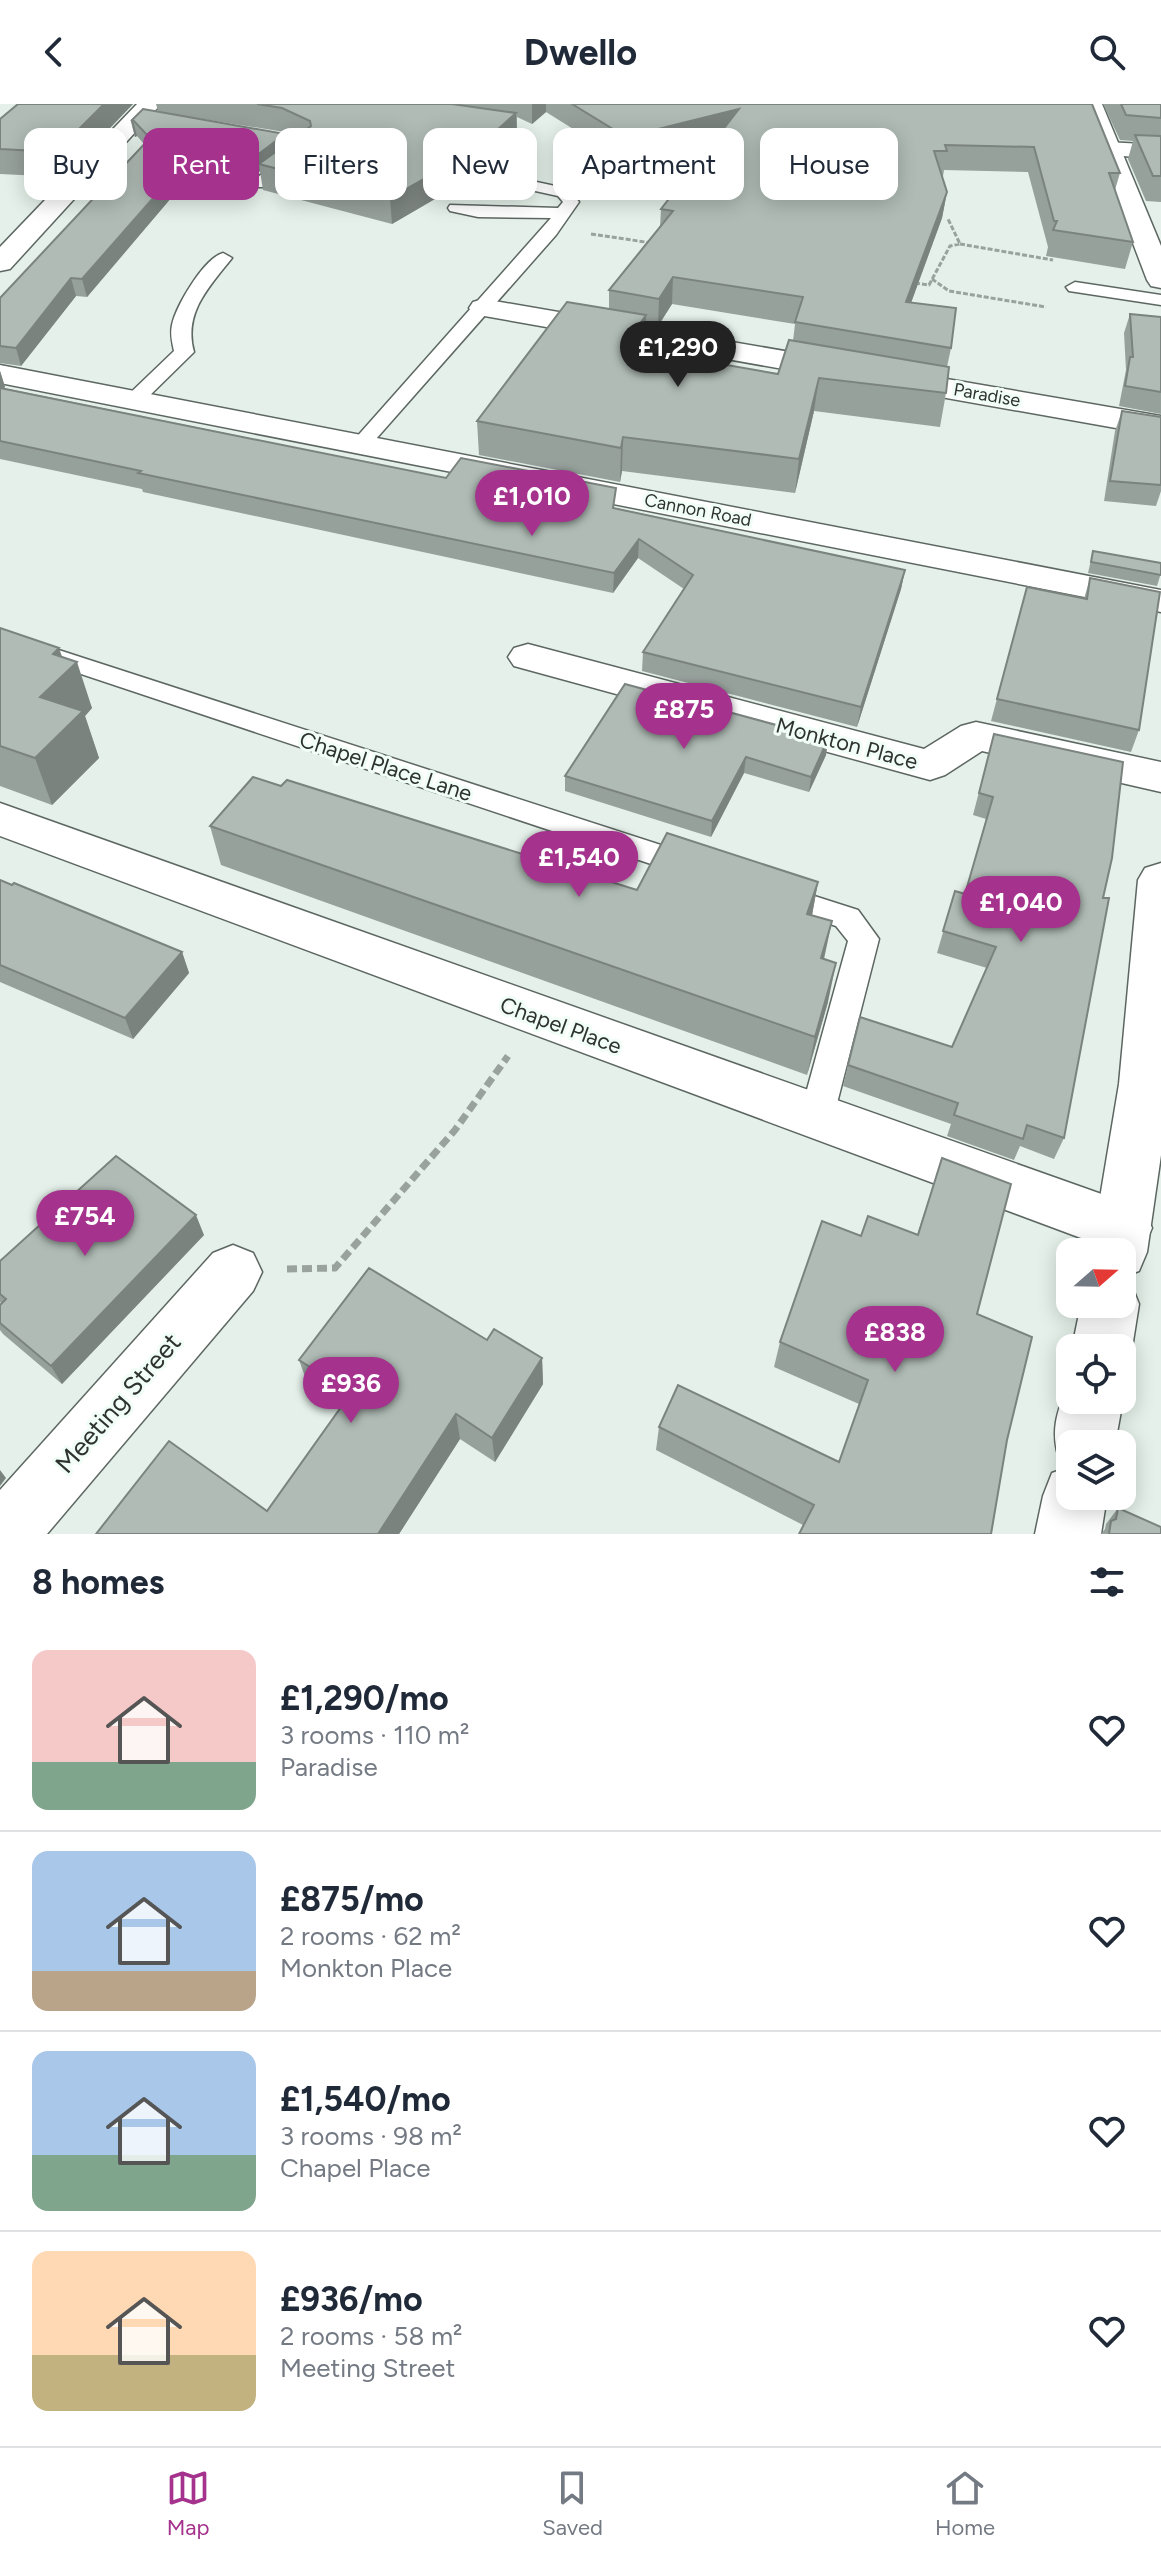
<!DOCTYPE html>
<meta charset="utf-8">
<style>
:root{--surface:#fff;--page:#f6f6f7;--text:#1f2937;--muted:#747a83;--line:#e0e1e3;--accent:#a5328d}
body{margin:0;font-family:Figtree,sans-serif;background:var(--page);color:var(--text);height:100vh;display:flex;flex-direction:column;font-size:30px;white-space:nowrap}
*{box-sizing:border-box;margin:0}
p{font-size:26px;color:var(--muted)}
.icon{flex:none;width:44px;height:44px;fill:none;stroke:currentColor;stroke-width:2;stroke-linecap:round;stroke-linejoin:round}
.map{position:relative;height:1430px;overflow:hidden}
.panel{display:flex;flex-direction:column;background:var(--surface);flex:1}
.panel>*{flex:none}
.guide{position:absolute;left:24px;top:24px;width:1114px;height:72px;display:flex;gap:16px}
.needle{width:52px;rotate:70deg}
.controls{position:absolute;left:1056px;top:1134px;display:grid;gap:16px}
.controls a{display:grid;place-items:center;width:80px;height:80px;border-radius:16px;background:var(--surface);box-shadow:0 4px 20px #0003;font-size:40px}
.price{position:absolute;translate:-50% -68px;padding:0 18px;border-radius:28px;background:var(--accent);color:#fff;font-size:26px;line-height:52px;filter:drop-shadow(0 2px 4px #0008)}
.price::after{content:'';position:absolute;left:50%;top:48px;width:24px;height:18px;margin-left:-12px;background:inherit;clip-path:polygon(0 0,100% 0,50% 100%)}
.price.on{background:#222;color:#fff}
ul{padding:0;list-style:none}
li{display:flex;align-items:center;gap:24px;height:200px;padding:0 32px}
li+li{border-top:2px solid var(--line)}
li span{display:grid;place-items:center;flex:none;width:224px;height:160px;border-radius:16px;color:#555}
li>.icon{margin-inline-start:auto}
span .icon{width:96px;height:96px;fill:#fffc;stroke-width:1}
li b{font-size:34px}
h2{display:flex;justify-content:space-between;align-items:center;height:96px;padding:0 32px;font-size:34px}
.tag{padding:0 28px;border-radius:16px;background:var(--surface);box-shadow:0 4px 20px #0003;font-size:28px;line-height:72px}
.tag.on{background:var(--accent);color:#fff}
header{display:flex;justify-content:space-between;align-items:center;height:104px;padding:0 32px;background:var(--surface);font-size:36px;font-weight:700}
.menu{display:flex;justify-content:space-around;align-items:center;height:112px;border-top:2px solid var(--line);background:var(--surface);font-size:22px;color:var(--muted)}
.menu a{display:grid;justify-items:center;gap:4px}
.menu .on{color:var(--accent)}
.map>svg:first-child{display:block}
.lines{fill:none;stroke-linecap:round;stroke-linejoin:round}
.lane-casing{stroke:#5d6762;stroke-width:3}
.street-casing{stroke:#5d6762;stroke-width:3}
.secondary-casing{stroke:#5d6762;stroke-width:3}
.path-far1{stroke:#99a29d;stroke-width:3;stroke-dasharray:5 2;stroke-linecap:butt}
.path{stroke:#99a29d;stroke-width:7;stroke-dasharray:10 5;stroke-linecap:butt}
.lane{fill:#fff;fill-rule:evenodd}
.street{fill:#fff;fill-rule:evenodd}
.secondary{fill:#fff;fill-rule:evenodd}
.wall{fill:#97a19c;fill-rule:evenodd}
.shaded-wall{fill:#7b837f}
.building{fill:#b0bbb5;stroke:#7b837f;stroke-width:2}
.labels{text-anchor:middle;stroke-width:6;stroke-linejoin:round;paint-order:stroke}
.far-street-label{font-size:18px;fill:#2e3330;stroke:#f1fdf7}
.street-label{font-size:22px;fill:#2e3330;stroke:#f1fdf7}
.near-street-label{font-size:26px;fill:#2e3330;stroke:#f1fdf7}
</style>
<header><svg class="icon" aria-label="back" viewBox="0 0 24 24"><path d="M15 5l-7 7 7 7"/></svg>Dwello<svg class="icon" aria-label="search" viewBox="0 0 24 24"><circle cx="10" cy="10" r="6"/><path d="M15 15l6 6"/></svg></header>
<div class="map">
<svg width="1161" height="1430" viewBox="0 0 1161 1430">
<rect width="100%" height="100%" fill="#e4f0e9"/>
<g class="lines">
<defs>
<g id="lane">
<path d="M250,25L290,33L312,44L265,83H253V77L293,45L245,33L242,30Z"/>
<path d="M491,68L569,85L579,98L556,131L368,344H354L351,340L354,336L551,114L478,113L450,107L448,104L450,101L558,104L563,98L558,92L485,76L483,73Z"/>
<path d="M223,149L232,154C209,183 183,209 194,248L141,300H127L124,296L127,292L174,247C172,238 170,230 172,221C176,202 204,154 223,149Z"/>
<path d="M1075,178L1161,191V201L1069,187L1066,183Z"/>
<path d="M0,527L701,754L705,762L701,770L691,773L681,770L0,543Z"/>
<path d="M780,781L858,806L879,835L834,1011L829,1021L817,1026L805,1021L800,1011L848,837L836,822L770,800L765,792L770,784Z"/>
</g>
<g id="street">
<path d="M137,0H161L10,165L0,167V143Z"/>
<path d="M1107,38L1161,41V55L1098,50L1095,45L1098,40Z"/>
<path d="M483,195L1161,312V332L473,210L469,204L473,198Z"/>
<path d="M0,261L1161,486V508L0,279Z"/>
<path d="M528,540L924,645L961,622L976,618L1161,658V688L982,647L945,671L930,676L514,562L508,553L514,544Z"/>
<path d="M0,699L1124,1098L1144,1106L1152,1124L1144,1142L1124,1150L0,732Z"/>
<path d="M233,1141L253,1149L262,1168L253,1187L47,1430H0V1386L213,1149Z"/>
</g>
<g id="secondary">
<path d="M1080,0H1102L1161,142V184L1151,182L1147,176Z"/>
<path d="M1161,759V1051L1147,1148L1139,1167L1122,1173V1148H1091L1119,980L1138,776L1145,764Z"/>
<path d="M1122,1177L1131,1180L1139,1200L1132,1244L1122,1265V1244H1072L1081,1200H1122Z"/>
<path d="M1070,1275V1296H1123L1115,1340H1070V1392H1107L1101,1430H1035L1043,1392L1052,1369L1066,1364L1062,1362C1048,1330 1057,1307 1070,1275Z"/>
</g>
</defs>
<use href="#lane" class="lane-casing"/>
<use href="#street" class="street-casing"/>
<use href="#secondary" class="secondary-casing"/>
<g class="path-far1">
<path d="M591,130L652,139"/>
<path d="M960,140L1053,156"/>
<path d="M932,175L949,187L1046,203"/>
<path d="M915,179L929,181L950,142L960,140L948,115"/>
</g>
<path class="path" d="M287,1165L335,1164L455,1026L508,952"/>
<use href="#lane" class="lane"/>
<use href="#street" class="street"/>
<use href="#secondary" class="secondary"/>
</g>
<g class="wall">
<path d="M133,0L63,73L0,70V15Z"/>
<path d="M156,0H1092L1120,69L1115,86L1133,138L1125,165L1046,152L1048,143L1028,68L944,66L943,72H942L947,88L942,114L911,199L951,244L947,263L946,289L940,323L814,307L795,389L622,367L620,378L479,351L477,317L609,205V186L660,123L661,105L716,35L626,58L546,8L532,20L517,13V34L476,71L392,120L263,86L260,67L251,75L250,82L194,67L87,193L76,192L21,262L0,259V194L144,40L137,32L135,33L131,17L158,7ZM196,14L285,28L296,33L286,40L285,30ZM672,200L795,220L793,237L778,270L643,247L645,243V220L658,222Z"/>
<path d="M1103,0H1161V98L1146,97L1128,55L1133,37L1120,36Z"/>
<path d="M1130,210L1161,213V310L1119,302L1126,266L1124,229Z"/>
<path d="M0,267L5,283L4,284L446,374L616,404L905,466L901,485L857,623L642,567L643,548L684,485L638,454L613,489L143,388L142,385L0,355Z"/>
<path d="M1122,307L1161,313V387L1156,402L1104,397L1115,327Z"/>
<path d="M1093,447L1161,469L1157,482L1088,469Z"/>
<path d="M1090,474L1139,626L1131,648L991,617L1027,483L1084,495Z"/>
<path d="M0,524L63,553L92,604L85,612L99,654L52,701L0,682Z"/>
<path d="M994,630L1103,794L1064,1034L1054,1055L1020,1042L1014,1056L947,1032L951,1020L843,982L848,961L952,943L987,864L937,849L955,787L965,790L986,715L973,711Z"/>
<path d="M828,635L826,651L809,688L744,669L711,733L565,687V672Z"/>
<path d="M281,682L637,786L818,778L812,811L824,855L828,898L807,971L221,761L210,722Z"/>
<path d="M0,776L182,848L189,869L133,935L0,878Z"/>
<path d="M942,1054L1011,1080L803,1421L656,1346L659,1323L839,1358L859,1300L774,1263L780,1238L917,1131Z"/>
<path d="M204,1131L62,1280L3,1230L0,1226V1201L2,1199L0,1198V1157Z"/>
<path d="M487,1236L542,1254L543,1280L495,1358L460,1335L399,1430H96L267,1407L341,1303L308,1281L299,1256Z"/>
<path d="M1118,1404L1161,1430H1101L1105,1425L1106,1420Z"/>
</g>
<g class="shaded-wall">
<path d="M104,0H133L63,73L56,48Z"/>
<path d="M532,0H546V8L532,20Z"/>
<path d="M739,5L737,29L626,58V33Z"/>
<path d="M516,9L517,34L476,71L392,120L390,94Z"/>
<path d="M133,16L137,32L135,33L131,17Z"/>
<path d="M285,30L287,46L259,60L260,67L251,75L250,82L247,66L248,58Z"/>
<path d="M191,51L194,67L87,193L82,175Z"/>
<path d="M947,88L942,114L901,226L906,198Z"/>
<path d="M673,173L672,200L658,222L659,195Z"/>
<path d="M71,174L76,192L21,262L16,244Z"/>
<path d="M646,211L645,243L624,276V243Z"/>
<path d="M0,267L5,283L0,289Z"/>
<path d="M819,274L814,307L795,389L799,355Z"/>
<path d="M623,333L622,367L620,378L621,344Z"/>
<path d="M639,435L638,454L613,489L614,469Z"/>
<path d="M905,466L901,485L857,623L861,603Z"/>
<path d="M59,544L67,567L77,558L92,604L85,612L99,654L52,701L35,654L40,593L53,550Z"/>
<path d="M828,635L826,651L809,688L811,673Z"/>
<path d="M746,653L744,669L711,733L712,717Z"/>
<path d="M818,778L811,817L807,810Z"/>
<path d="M832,817L824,855L821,854Z"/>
<path d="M182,848L189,869L133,935L125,914Z"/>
<path d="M836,859L828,898L807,971L815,933Z"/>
<path d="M196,1111L204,1131L62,1280L51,1262Z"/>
<path d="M542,1254L543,1280L495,1358L492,1334Z"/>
<path d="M456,1310L460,1335L399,1430H378Z"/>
<path d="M0,1366L6,1374L0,1382Z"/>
</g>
<g class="building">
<path d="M18,0H104L56,48L0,45V15Z"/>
<path d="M257,0H452L516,9L475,46L390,94L259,60L311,22L310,17L282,4Z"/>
<path d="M572,0H1092L1120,69H1109L1133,138L1053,126L1057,117H1054L1034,43L945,41L947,47H934L947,88L906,198L956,204L951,244L795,218L803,193L673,173L659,195L609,186L673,107L661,105L739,5L626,33Z"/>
<path d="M1121,0H1161V14L1126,11Z"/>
<path d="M143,5L285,30L248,58L247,66L191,51L82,175L71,174L16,244L0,242V194L150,34L133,16L131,17Z"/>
<path d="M1135,31L1161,32V72H1153Z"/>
<path d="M567,198L646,211L624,243L778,270L789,236L949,263L946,289L819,274L799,355L623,333L621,344L477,317Z"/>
<path d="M1130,210L1161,213V288L1125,282L1130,253H1133Z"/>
<path d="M0,284L446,374L461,354L616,384L613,404L905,466L861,603L643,548L693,471L639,435L614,469L138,369L141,367L0,337Z"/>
<path d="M1122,307L1161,313V381L1110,377Z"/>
<path d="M1093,447L1161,459V471L1091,458Z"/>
<path d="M1090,474L1160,488L1139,626L997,595L1027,483L1087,495Z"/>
<path d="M0,524L59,544L53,550L77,558L40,593L83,607L35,654L0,642Z"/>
<path d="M625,580L828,635L811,673L746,653L712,717L565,672Z"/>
<path d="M994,630L1123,658L1112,754L1103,794H1109L1064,1034L1027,1021L1023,1035L954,1011L958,999L848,961L860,913L952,943L996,843L943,827L955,787L965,790L993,693L979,689Z"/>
<path d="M253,673L281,682L287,676L637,786L667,729L818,778L807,810L832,817L821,854L836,859L815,933L210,722Z"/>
<path d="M0,776L12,781L14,779L182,848L125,914L0,861Z"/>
<path d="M116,1052L196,1111L51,1262L0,1219V1201L6,1195L0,1190V1157Z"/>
<path d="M942,1054L1011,1080L977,1210L1032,1233L1007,1336L991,1430H799L814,1401L659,1323L678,1281L839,1358L868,1276L780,1238L822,1117L861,1132L868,1112L918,1131Z"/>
<path d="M369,1164L487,1236L494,1225L542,1254L492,1334L456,1310L378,1430H96L169,1337L267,1407L351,1289L299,1256Z"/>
<path d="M1118,1404L1161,1423V1430H1109L1111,1417L1116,1415Z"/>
</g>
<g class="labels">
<g class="far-street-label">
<text transform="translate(987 291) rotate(10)" y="6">Paradise</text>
<text transform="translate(698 406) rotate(11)" y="6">Cannon Road</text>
</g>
<g class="street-label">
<text transform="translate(847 639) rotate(15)" y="8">Monkton Place</text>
<text transform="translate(386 662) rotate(18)" y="8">Chapel Place Lane</text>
<text transform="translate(561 921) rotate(20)" y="8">Chapel Place</text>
</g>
<g class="near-street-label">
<text transform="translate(118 1299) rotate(-49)" y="9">Meeting Street</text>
</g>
</g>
</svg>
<div class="controls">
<a><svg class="needle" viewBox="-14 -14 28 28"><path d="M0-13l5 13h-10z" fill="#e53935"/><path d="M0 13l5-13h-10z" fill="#747a83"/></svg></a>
<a><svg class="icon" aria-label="locate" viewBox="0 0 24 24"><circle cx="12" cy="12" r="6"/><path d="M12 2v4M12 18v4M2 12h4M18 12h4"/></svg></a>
<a><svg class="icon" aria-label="layers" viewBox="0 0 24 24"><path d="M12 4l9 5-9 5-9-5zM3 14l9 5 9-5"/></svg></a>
</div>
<b class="price on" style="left:678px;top:285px">£1,290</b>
<b class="price" style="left:532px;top:434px">£1,010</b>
<b class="price" style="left:684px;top:647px">£875</b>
<b class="price" style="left:579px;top:795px">£1,540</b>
<b class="price" style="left:1021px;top:840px">£1,040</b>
<b class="price" style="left:85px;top:1154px">£754</b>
<b class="price" style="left:895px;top:1270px">£838</b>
<b class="price" style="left:351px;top:1321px">£936</b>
<div class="guide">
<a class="tag">Buy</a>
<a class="tag on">Rent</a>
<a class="tag">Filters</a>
<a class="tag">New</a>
<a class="tag">Apartment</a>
<a class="tag">House</a>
</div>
</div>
<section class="panel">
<h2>8 homes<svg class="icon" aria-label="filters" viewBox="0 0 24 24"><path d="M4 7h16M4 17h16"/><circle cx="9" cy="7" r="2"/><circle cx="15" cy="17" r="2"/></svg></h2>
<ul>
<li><span style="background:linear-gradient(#f6c9c9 70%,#7fa58c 0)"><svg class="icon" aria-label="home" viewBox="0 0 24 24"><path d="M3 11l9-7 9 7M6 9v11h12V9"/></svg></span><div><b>£1,290/mo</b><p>3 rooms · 110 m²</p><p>Paradise</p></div><svg class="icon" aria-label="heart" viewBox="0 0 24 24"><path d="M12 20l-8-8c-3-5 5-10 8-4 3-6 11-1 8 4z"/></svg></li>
<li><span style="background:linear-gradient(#a9c7e8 75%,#b9a48a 0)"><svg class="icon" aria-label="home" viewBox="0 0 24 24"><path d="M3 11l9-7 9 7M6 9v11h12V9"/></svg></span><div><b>£875/mo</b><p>2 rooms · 62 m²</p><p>Monkton Place</p></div><svg class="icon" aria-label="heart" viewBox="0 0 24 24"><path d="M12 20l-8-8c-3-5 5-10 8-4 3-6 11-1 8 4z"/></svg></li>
<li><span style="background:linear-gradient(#a9c7e8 65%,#7fa58c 0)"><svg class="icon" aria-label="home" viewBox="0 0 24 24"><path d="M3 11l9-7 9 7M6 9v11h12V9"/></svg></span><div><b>£1,540/mo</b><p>3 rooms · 98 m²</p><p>Chapel Place</p></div><svg class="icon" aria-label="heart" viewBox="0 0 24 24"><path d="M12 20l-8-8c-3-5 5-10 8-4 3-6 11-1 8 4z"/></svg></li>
<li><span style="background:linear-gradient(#ffd9b3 65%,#c2b280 0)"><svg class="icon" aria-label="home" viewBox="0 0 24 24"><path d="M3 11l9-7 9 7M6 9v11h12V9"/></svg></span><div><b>£936/mo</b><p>2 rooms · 58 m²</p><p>Meeting Street</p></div><svg class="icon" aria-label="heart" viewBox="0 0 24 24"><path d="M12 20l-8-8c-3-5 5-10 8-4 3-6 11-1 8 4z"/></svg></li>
</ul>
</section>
<nav class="menu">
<a class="on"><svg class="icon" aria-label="map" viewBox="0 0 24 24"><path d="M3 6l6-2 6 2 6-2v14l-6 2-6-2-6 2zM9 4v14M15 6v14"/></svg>Map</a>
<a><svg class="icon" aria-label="saved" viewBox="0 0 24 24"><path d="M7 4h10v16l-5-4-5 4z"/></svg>Saved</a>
<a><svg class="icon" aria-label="home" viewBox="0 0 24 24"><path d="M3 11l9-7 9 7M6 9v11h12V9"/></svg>Home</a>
</nav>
